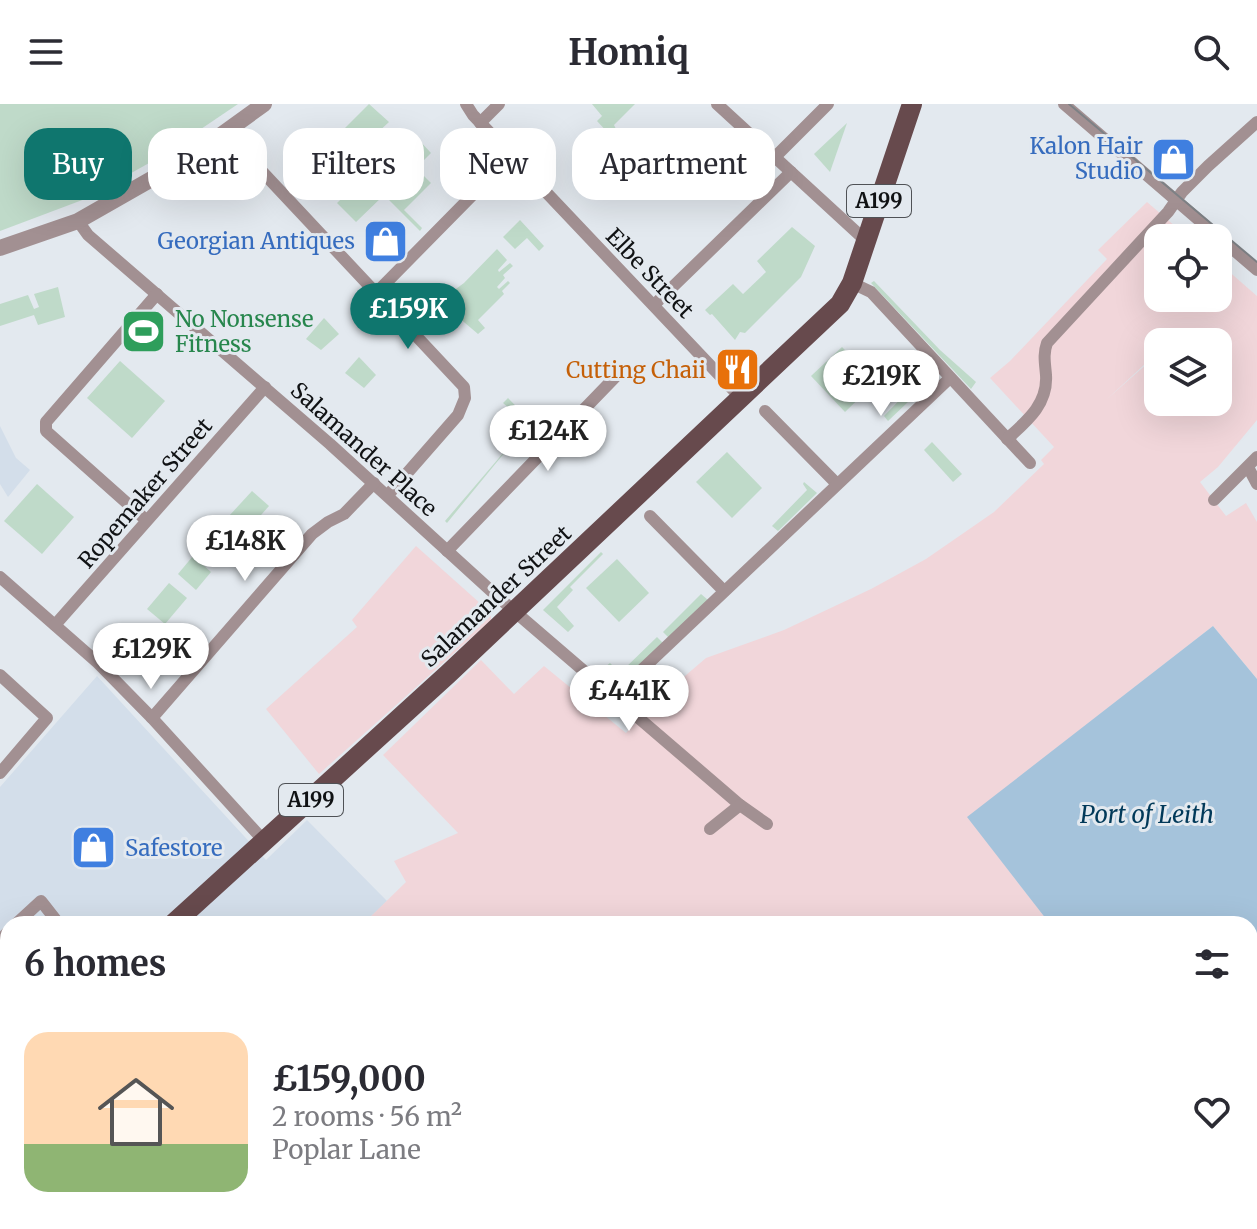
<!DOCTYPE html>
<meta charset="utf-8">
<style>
:root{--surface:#fff;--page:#f2f2f3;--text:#2b2b33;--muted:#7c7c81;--accent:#0f766e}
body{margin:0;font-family:Merriweather,serif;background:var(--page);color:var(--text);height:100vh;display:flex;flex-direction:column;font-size:30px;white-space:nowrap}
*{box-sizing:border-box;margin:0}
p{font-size:26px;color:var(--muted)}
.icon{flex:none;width:44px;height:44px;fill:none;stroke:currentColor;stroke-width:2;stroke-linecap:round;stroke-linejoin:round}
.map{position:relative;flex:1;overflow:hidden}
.details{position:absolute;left:0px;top:812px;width:1258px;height:314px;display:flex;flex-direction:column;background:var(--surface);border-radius:24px 24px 0 0;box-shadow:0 8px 32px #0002}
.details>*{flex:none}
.hud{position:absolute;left:24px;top:24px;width:800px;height:72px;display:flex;gap:16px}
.buttons{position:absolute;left:1144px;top:120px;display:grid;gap:16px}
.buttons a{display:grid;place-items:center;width:88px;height:88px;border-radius:16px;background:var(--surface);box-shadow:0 8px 32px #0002;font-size:40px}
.price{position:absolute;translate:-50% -68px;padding:0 18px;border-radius:28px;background:#fff;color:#222;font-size:26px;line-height:52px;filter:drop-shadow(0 2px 4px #0008)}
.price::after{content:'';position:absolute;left:50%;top:48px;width:24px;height:18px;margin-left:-12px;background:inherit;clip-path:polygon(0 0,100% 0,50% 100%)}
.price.selected{background:var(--accent);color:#fff}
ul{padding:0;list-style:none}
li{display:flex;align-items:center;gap:24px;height:200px;padding:0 24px}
li span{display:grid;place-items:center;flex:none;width:224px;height:160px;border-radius:24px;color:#555}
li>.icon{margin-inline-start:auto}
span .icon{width:96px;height:96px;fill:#fffc;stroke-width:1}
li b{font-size:34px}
h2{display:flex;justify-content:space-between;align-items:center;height:96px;padding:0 24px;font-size:34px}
.chip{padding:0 28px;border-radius:24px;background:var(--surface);box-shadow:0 8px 32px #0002;font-size:28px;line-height:72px}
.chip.selected{background:var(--accent);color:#fff}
header{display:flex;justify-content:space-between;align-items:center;height:104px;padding:0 24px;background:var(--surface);font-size:36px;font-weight:700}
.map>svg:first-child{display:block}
.built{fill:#d3deea}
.industrial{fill:#f1d6da;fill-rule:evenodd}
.green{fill:#bfdac9}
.water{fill:#a5c3db}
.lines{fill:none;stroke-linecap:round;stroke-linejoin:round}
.minor{stroke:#a29092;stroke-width:12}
.tertiary{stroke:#a29092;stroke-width:16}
.primary{stroke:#674a4d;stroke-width:20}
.tram{stroke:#7d8185;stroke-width:2}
.labels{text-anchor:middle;stroke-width:6;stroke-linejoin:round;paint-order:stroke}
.shield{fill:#e3e9ef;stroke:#4f5256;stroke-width:2}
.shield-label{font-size:20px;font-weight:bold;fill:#101214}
.shop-label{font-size:22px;fill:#366cbe;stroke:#e3e9ef;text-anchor:end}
.street-label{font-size:22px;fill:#101214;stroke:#e3e9ef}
.leisure-label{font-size:22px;fill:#27864d;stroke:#e3e9ef;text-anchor:start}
.food-label{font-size:22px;fill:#c56008;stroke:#e3e9ef;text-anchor:end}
.water-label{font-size:24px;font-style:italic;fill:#013959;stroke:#e3e9ef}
</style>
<header><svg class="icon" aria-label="menu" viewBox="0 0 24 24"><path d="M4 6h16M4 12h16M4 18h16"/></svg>Homiq<svg class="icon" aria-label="search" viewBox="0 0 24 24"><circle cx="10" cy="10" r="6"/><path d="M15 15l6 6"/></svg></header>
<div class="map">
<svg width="1257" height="1125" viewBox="0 0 1257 1125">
<rect width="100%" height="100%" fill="#e3e9ef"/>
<g class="built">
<path d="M0,322L16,354L30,366L8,393L0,380Z"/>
<path d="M97,572L266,756L307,716L387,797L363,820H8V1118L200,1125H0V683Z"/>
</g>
<g class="industrial">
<path d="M1147,98L1189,134H1158V194H1218V158L1257,192V316L1218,363L1200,378L1226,412L1246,399L1257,418V575L1213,522L968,713L1050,820H363L406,778L394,757L458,729L383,651L481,556L514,590L544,562L626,629L651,601L706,554L784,526L871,485L926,455L994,408L1044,360L1041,356L1054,343L990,274L1010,257L1107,155L1098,146ZM1175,234L1172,238H1218V298H1158V250L1106,296L1158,248V238H1170Z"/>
<path d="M416,442L491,509V516L319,670L266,605L357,523L352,516Z"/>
<path d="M1257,1010V1125H1114L1123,1118H1250V1016Z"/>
<path d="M247,1118H923L914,1125H238Z"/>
</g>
<g class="green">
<path d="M0,0H238L158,54L85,95L0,127Z"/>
<path d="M369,0L389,18L363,42L353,33L331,54L327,50L321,56L330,65L324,70L319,66L294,92L289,87L323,54L313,43L325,30L332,37Z"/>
<path d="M592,0H635L614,21L616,25L610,31L597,17L602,12Z"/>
<path d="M847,19L830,68L814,50Z"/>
<path d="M418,35L431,49L416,64L431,79L404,106L422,124L420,127L384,91L356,118L337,99L365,72L373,79Z"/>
<path d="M520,116L544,142L539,147L527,134L515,145L503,133Z"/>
<path d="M792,123L815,142L801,173L745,229L740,228L735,236L712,210L710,211L705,206L733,180L743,190L766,168L757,157Z"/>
<path d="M497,145L507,156L498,166L499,168L510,159L513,162L503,171L505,174L497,183L499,185L508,177L510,179L502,187L504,190L478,216L485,224L478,230L445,202L439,193L445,188L449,190L464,179Z"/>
<path d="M874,177L940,246L976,278L971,285L871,179Z"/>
<path d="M58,183L65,213L38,221L34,211L0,222V200L28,191L34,205L39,203L34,190Z"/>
<path d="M324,214L339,230L321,246L306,235Z"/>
<path d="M842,243L876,278L845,308L811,272Z"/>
<path d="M359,253L376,271L364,284L345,269Z"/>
<path d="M120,257L165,297L132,334L87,294Z"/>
<path d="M911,262L928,279L888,317L884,312L919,276L908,265Z"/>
<path d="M508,294L541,328L537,333L538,329L528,320L447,419L445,417L528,320L503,299Z"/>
<path d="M932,338L962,370L953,378L924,346Z"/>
<path d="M727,348L762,384L732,414L696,378Z"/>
<path d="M804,378L817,389L778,427L772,422L807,386L803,380Z"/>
<path d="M37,380L74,413L42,450L4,417Z"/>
<path d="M252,387L269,402L246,428L229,412Z"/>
<path d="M220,422L238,438L223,455L205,439Z"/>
<path d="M601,448L603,450L570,483L573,486L557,503L574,522L568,528L543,506Z"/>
<path d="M193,452L211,468L196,486L178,470Z"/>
<path d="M617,455L649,489L619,518L586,484Z"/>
<path d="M169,479L187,494L165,520L147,505Z"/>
<path d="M701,490L708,496L669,534L663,528Z"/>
<path d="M657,533L664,540L621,579L604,564L610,559L620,569Z"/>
<path d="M8,1108V1118H247L239,1125H0V1114Z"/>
</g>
<g class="water">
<path d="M1213,522L1257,575V1010L1250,1016V820H1050L967,713Z"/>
<path d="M923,1118H1123L1114,1125H914Z"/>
</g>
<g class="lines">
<g class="minor">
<path d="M466,0L473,11L741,294"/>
<path d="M717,0L865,136"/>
<path d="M1064,0L1257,166"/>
<path d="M480,19L499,0"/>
<path d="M226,29L464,283L465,294L458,311L388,391"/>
<path d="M775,53L828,0"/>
<path d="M78,117L88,131L330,340L499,494L740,701L767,720"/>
<path d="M852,179L871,188L1030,359"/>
<path d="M377,188L511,52"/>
<path d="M654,201L791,68"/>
<path d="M765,307L837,380"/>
<path d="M1007,335C1027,317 1048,300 1046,271C1045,259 1043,250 1047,239L1168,108L1182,88L1208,62L1257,18"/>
<path d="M1248,363L1257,380"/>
<path d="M1214,396L1257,353"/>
<path d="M650,412L724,487"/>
<path d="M146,416L46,327V318L157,190"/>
<path d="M447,447L622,266"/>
<path d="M0,473L98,559L152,614L265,738"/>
<path d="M55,521L265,283"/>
<path d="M0,571L47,614L0,669"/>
<path d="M613,593L950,274"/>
<path d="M152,614L312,430L328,418L344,410L374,379"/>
<path d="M710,725L740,701"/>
<path d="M16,820L41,797L59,820"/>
<path d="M0,836L8,828"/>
</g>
<path class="tertiary" d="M0,144L78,117L192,52L264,0"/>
<g class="primary">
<path d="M173,820L448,570L840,200L852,179L912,0"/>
<path d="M0,964L8,958"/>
</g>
<path class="tram" d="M1069,0L1257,158"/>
</g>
<defs>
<symbol id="shop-square" viewBox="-11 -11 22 22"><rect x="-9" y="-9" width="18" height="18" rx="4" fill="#3f7fe0" stroke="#e3e9ef"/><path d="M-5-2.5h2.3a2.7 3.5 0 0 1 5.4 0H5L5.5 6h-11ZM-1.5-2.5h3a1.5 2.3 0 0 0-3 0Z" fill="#fff"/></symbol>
<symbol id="stadium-square" viewBox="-11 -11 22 22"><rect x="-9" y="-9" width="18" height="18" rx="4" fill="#2e9e5b" stroke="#e3e9ef"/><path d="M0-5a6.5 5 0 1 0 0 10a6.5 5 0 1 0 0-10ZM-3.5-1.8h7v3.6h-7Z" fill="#fff"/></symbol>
<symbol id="restaurant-square" viewBox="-11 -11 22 22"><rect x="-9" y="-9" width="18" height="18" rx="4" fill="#e8710a" stroke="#e3e9ef"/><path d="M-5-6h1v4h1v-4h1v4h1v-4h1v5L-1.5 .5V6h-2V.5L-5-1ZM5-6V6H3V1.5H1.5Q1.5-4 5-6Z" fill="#fff"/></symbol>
</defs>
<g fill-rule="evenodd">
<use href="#shop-square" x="1148" y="30" width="51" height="51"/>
<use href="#shop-square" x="360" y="112" width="51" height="51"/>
<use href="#stadium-square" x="118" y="202" width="51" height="51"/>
<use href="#restaurant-square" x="712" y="240" width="51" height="51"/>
<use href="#shop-square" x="68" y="718" width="51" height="51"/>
</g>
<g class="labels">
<g class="shield">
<rect x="847" y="81" width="64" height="32" rx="6"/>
<rect x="279" y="680" width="64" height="32" rx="6"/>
</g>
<g class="shield-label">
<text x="879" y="104">A199</text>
<text x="311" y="703">A199</text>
</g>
<g class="shop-label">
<text x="1143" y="50">Kalon Hair<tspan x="1143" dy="25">Studio</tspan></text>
<text x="355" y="145">Georgian Antiques</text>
<text x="125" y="752" text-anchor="start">Safestore</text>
</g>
<g class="street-label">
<text transform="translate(650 169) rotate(46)" y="8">Elbe Street</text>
<text transform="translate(364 345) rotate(42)" y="8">Salamander Place</text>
<text transform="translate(145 389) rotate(-49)" y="8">Ropemaker Street</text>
<text transform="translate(496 492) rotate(-43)" y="8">Salamander Street</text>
</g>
<g class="leisure-label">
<text x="175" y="223">No Nonsense<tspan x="175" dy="25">Fitness</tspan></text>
</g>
<g class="food-label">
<text x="706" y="274">Cutting Chaii</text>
</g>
<g class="water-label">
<text x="1147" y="719">Port of Leith</text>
</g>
</g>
</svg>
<div class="buttons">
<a><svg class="icon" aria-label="locate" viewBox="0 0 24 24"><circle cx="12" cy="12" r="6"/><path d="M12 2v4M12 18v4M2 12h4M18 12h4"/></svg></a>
<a><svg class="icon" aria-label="layers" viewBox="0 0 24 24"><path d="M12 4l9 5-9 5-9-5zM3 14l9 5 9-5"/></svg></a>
</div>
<b class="price selected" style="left:408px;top:247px">£159K</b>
<b class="price" style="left:881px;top:314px">£219K</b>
<b class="price" style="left:548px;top:369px">£124K</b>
<b class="price" style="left:245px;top:479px">£148K</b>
<b class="price" style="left:151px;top:587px">£129K</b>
<b class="price" style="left:629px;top:629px">£441K</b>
<div class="hud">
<a class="chip selected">Buy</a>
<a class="chip">Rent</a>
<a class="chip">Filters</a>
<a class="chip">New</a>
<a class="chip">Apartment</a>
</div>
<section class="details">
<h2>6 homes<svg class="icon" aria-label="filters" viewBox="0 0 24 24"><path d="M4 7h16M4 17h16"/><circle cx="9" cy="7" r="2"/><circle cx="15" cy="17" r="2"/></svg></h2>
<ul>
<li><span style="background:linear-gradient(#ffd9b3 70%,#8fb573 0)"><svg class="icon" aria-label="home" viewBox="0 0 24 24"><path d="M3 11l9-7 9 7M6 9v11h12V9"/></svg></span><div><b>£159,000</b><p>2 rooms · 56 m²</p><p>Poplar Lane</p></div><svg class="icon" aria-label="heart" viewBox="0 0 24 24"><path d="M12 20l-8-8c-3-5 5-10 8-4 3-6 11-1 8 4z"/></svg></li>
</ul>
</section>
</div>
